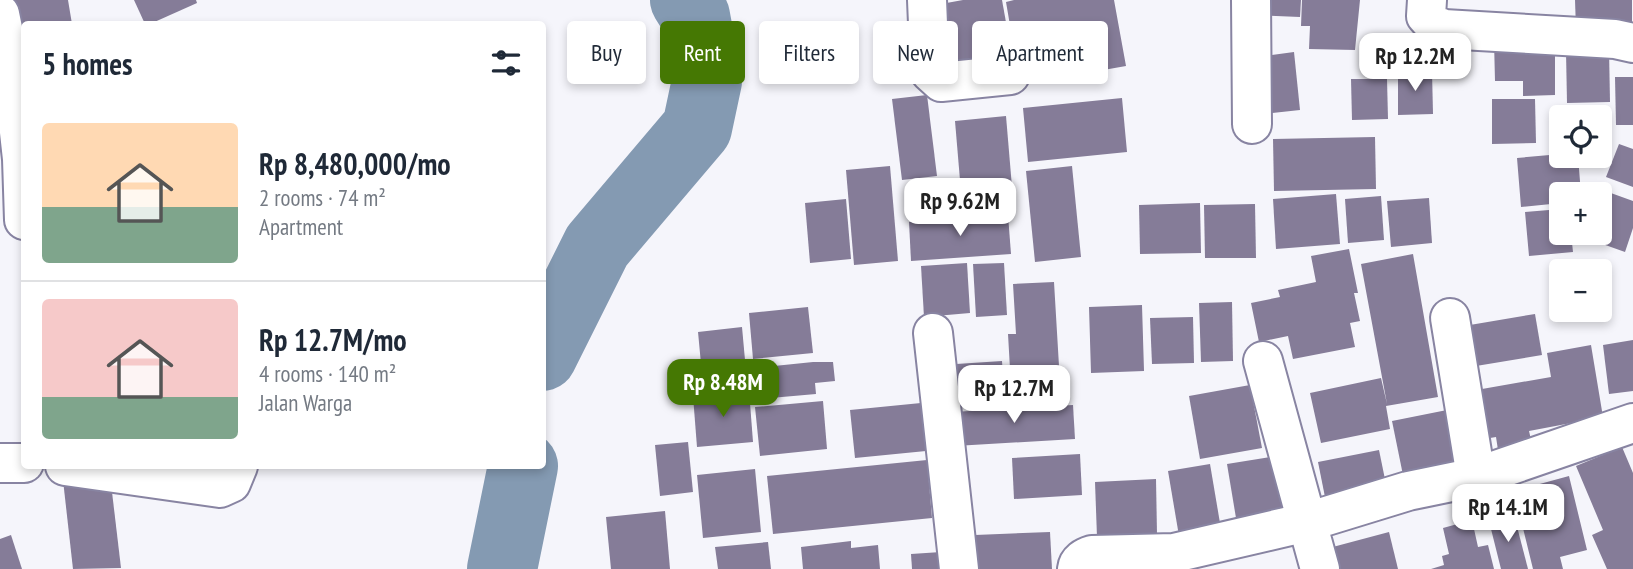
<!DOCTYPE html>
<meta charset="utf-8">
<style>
:root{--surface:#fff;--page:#f6f6f7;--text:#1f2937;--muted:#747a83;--line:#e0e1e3;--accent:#457803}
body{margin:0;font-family:"PT Sans Narrow",sans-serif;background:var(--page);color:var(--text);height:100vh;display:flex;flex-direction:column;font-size:26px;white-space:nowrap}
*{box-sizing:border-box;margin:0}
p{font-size:23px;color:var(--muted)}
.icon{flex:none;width:38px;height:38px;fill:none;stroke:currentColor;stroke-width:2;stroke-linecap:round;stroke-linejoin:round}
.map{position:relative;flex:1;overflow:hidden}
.side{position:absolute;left:21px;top:21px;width:525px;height:448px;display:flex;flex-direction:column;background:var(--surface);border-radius:7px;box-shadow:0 4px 10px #0003}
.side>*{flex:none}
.guide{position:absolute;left:567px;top:21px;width:665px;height:63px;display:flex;gap:14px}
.tools{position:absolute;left:1549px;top:105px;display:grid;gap:14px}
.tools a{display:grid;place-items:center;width:63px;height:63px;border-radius:7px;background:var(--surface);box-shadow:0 4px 10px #0003;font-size:35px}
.price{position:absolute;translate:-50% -60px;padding:0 16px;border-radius:14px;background:#fff;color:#222;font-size:23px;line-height:46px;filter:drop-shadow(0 2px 4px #0008)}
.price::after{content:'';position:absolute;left:50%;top:42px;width:21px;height:16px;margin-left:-10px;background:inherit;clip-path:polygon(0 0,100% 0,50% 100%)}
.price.on{background:var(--accent);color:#fff}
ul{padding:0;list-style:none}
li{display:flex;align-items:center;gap:21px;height:175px;padding:0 21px}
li+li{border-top:2px solid var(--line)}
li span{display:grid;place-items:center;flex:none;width:196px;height:140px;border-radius:7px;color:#555}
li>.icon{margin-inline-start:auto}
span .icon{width:84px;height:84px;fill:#fffc;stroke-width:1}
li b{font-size:30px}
h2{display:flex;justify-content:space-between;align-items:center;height:84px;padding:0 21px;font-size:30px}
.chip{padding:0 24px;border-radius:7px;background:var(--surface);box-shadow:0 4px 10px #0003;font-size:24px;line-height:63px}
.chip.on{background:var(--accent);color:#fff}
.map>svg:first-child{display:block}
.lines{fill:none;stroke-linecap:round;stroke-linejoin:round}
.river{stroke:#849ab2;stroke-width:70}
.building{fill:#857c98}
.minor-casing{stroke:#8884a2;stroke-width:42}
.minor{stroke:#fff;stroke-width:38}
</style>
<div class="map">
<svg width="1633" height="569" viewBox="0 0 1633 569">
<rect width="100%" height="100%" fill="#f5f5fb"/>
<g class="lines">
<g class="river">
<path d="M542,356L597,246L697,128L707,81L695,16L685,0"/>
<path d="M502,569L523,466"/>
</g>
</g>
<g class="building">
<path d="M15,0H68L72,24H24L23,49Z"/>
<path d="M134,0H196L197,3L150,24H145Z"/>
<path d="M963,0H1002L1014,67L953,78L941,4Z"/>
<path d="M1014,0H1114L1126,66L1075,75L1072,62L1018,72L1006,2Z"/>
<path d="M1254,0H1301L1300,17L1253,15Z"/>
<path d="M1302,0H1360L1355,50L1309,49L1310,26H1301Z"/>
<path d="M1575,0H1632V26L1576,29Z"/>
<path d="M1494,41L1555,45V95L1523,96V81H1495Z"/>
<path d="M1609,49L1610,102L1567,103L1566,51Z"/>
<path d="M1294,52L1300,110L1264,114L1258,57Z"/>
<path d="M1398,71H1432L1433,114L1398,115Z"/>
<path d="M1615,77H1633V125H1616Z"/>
<path d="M1351,79H1387L1388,119L1352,120Z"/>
<path d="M927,95L937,176L902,180L892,99Z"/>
<path d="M1122,98L1127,152L1028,162L1023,108Z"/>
<path d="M1492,99H1535L1536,143L1492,144Z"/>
<path d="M1006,116L1012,187L961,192L955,121Z"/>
<path d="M1375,137L1376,189L1274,191L1273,139Z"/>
<path d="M1619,144L1633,149V187L1606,177Z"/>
<path d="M1561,154L1578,156L1581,194H1561V203L1521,207L1517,158Z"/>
<path d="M890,166L898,261L854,265L846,170Z"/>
<path d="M1072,166L1081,257L1035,262L1026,171Z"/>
<path d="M1597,188L1633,201V228L1625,252L1580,236L1581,233H1600V194H1595Z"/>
<path d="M1336,194L1340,244L1276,249L1273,199Z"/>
<path d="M1381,196L1384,240L1348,243L1345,199Z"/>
<path d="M1429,198L1432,243L1391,247L1387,201Z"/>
<path d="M846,199L851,259L810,263L805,203Z"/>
<path d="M1200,203L1201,253L1140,254L1139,205Z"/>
<path d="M1255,204L1256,258H1205L1204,205Z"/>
<path d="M1561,209V233H1571L1573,252L1529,256L1525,212Z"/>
<path d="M1008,215L1011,254L911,261L909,222Z"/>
<path d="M1349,249L1358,293H1354L1360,321L1350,323L1355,347L1293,359L1288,336L1259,342L1251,303L1280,297L1278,290L1316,282L1311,256Z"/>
<path d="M1413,254L1438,397L1386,406L1390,429L1321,443L1310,393L1381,378L1387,404L1361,264Z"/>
<path d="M967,263L970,313L924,317L921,266Z"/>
<path d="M1004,263L1007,315L976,317L973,264Z"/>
<path d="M1054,282L1059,366L1010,369L1008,334H1016L1013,284Z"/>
<path d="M1232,302L1233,361L1201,362L1199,303Z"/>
<path d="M1142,305L1144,371L1091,373L1089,307Z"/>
<path d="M808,307L813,353L753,359L749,313Z"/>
<path d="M1535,314L1542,355L1470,367L1464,326Z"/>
<path d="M1193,317L1194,363L1152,364L1150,318Z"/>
<path d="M742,327L745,360L701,364L698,332Z"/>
<path d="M1633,340V391L1609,394L1603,345Z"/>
<path d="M1591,345L1603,417L1529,431L1532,444L1498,450L1496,437L1490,438L1482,389L1551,377L1547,353Z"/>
<path d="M1002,361L1003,375L1048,372L1049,399L989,403V398L943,401L941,365Z"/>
<path d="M813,362H833L835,381L815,383L816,394L758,399L755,368Z"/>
<path d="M1250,385L1262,448L1200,459L1189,396Z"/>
<path d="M749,390L753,442L697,447L693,396Z"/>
<path d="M823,401L827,449L760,456L755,407Z"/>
<path d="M921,403L926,451L855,458L850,410Z"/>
<path d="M1073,405L1075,439L955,446L952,412Z"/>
<path d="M1457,408L1469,467L1404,480L1392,421Z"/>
<path d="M688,442L693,492L660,496L655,445Z"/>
<path d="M1622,447L1633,473V569H1607L1592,535L1603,530L1576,466Z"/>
<path d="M1379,450L1388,494L1327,507L1318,462Z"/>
<path d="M1080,454L1082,495L1014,499L1012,458Z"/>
<path d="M1282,455L1293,520L1238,530L1227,464Z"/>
<path d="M927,460L932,518L773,534L767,476Z"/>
<path d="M1210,464L1221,529L1179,536L1168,471Z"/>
<path d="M755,469L761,532L703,538L697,475Z"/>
<path d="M110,475L121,568L73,569L63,480Z"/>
<path d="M1569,476L1587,550L1560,557L1563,569H1533L1521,520L1544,515L1536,485Z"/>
<path d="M1156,479L1157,534L1097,537L1095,482Z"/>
<path d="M665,511L670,569H611L606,517Z"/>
<path d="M1514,515L1528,569H1501L1489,521Z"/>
<path d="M1472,520L1478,547L1488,545L1494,569H1431L1444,565L1442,556L1449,554L1443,528Z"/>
<path d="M1050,532L1052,569H977L975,535Z"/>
<path d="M1389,532L1398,569H1334L1329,548Z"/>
<path d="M11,535L22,569H0V539Z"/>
<path d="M851,541V548L878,545L880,569H803L801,547Z"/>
<path d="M768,542L771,569H718L715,547Z"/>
<path d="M941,552V569H912L911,554Z"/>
</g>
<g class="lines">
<defs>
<g id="minor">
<path d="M927,0L930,72L941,82L1010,75"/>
<path d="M1251,0L1252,124"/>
<path d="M1427,0L1426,16L1434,25L1444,29L1615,39L1633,43"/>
<path d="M0,14L13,78L22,159L24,220"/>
<path d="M1450,318L1476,477"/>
<path d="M933,333L959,569"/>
<path d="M0,463H24"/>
<path d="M65,466L220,488L231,483L238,466"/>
<path d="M1077,569C1078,561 1085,557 1092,555L1174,553L1307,522L1263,361"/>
<path d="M1320,569L1307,522L1408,491L1476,477L1633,423"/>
</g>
</defs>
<use href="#minor" class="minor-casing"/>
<use href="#minor" class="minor"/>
</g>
</svg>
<div class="tools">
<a><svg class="icon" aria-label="locate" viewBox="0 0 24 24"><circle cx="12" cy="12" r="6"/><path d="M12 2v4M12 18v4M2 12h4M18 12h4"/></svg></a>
<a>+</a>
<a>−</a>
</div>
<b class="price" style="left:1415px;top:93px">Rp 12.2M</b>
<b class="price" style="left:960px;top:238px">Rp 9.62M</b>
<b class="price on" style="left:723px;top:419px">Rp 8.48M</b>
<b class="price" style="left:1014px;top:425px">Rp 12.7M</b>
<b class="price" style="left:1508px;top:544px">Rp 14.1M</b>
<div class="guide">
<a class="chip">Buy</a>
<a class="chip on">Rent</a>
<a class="chip">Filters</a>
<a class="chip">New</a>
<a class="chip">Apartment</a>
</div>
<section class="side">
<h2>5 homes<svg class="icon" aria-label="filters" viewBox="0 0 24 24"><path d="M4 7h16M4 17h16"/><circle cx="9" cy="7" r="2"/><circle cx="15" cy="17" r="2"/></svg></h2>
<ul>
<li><span style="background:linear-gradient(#ffd9b3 60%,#7fa58c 0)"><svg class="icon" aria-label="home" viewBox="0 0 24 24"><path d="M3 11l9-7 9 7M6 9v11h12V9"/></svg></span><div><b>Rp 8,480,000/mo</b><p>2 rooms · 74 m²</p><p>Apartment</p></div></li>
<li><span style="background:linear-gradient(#f6c9c9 70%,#7fa58c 0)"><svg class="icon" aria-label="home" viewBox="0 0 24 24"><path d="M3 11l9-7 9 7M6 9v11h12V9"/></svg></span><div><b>Rp 12.7M/mo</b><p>4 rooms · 140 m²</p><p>Jalan Warga</p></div></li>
</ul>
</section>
</div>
